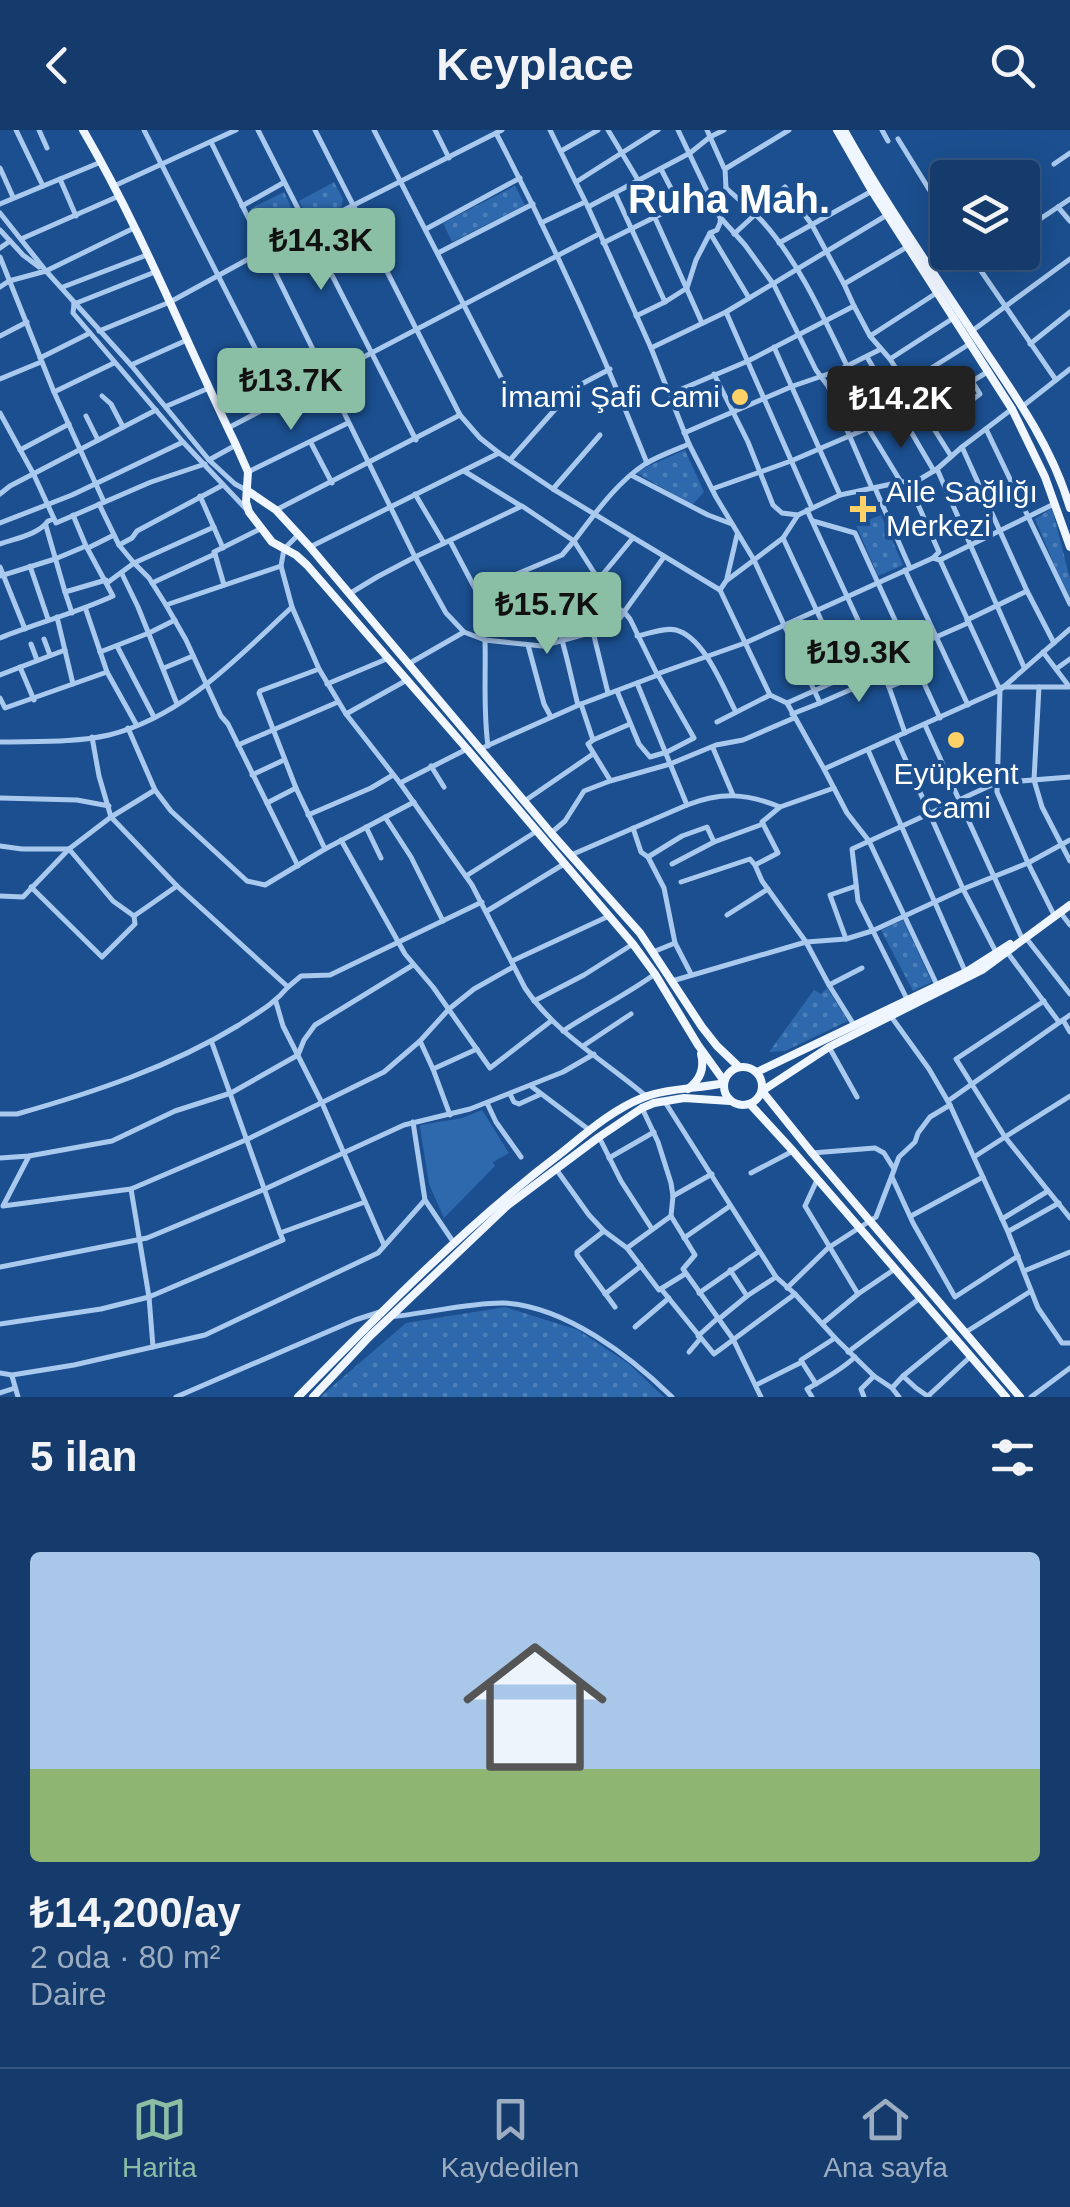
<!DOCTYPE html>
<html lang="tr">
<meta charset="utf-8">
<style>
:root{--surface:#143b6b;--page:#214673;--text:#f1f3f6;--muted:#9dadc1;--line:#33557e;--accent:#8abfa5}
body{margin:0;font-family:Helvetica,sans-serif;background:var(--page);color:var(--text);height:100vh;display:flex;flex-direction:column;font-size:38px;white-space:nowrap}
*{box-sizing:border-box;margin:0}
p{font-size:32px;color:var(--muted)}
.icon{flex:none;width:55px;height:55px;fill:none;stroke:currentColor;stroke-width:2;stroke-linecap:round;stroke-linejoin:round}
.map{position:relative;height:1267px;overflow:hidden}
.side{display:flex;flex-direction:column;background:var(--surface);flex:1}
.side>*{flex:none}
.tools{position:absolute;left:930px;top:30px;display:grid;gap:20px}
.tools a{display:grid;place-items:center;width:110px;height:110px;border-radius:10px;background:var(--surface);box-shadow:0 10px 40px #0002,0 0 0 2px var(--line);font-size:50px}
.price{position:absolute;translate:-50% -85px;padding:0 22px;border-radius:10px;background:var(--accent);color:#111;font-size:32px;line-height:65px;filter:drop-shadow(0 2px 5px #0008)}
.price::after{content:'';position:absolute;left:50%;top:60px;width:30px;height:22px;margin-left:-15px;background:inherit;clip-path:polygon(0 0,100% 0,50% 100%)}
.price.active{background:#222;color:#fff}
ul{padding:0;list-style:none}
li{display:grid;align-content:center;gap:20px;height:530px;padding:0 30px}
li+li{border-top:2px solid var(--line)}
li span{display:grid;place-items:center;height:310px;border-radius:10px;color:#555}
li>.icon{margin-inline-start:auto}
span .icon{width:180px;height:180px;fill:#fffc;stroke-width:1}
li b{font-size:42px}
h2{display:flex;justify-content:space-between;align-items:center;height:120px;padding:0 30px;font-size:42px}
header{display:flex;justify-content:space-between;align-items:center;height:130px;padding:0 30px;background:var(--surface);font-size:45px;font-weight:600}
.dock{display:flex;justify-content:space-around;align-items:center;height:140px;border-top:2px solid var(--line);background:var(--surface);font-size:28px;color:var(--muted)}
.dock a{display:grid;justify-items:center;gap:5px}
.dock .active{color:var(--accent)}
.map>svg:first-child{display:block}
.grass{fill:#2e69ad}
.park{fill:url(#park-dots)}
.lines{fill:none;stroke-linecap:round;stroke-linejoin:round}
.minor{stroke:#a9c9ee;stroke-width:5}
.major{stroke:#f0f6ff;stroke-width:8}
.poi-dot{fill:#ffd166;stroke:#1b4f8f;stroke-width:4}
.labels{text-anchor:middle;stroke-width:8;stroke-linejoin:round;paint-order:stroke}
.poi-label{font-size:30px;fill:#fff;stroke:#1b4f8f;text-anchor:end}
.district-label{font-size:40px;font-weight:bold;fill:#fff;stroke:#1b4f8f}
</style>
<header><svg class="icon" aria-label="back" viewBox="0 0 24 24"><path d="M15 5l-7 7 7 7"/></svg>Keyplace<svg class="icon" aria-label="search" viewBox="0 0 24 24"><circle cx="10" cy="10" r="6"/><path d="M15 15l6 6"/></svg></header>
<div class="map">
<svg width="1070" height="1267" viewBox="0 0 1070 1267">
<defs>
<pattern id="park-dots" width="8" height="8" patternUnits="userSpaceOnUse" patternTransform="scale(2.5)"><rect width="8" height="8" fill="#2e69ad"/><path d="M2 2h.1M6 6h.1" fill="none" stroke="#4d80b9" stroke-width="1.8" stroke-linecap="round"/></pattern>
</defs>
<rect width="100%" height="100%" fill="#1b4f8f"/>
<path class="grass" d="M482,980L509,1023L493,1032L495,1036L444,1088L429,1054L420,997L421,995L462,988Z"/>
<g class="park">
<path d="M334,52L343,69L341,79L311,95L299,71Z"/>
<path d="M515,56L525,75L452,112L443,93Z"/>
<path d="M284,62L300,96L267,112L250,79Z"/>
<path d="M685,320L704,362L692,375L635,342Z"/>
<path d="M1052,378L1070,449V472L1035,389Z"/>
<path d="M881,385L903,435L878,446L856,395Z"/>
<path d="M903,790L932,852L913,861L881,800Z"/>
<path d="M827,858L848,891L785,921L769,922L814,860L821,864Z"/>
<path d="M505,1177L578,1200L629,1234L664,1267H320L406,1193Z"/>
</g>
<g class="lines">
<g class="minor">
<path d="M16,0L43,56"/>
<path d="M39,0L47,18"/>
<path d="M144,0L282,271"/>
<path d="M258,0L416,310"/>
<path d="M315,0L460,285L480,308L499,323L553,359L720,460L770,565L787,573L824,639"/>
<path d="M374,0L508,261L554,279"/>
<path d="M435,0L449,28"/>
<path d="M550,0L588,77L651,218L689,314L716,367L754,430L783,408L847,546L787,573"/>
<path d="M608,0L638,50L702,193"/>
<path d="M678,0L719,86L745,115L774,155L816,240L828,256L872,358"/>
<path d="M707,0L724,38"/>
<path d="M882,0L888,11"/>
<path d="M496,3C552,110 602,220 647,333"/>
<path d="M898,9L948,90"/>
<path d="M211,12L415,427L522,376L574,411C594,385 616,353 645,334C658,326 675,320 689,314"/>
<path d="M561,21L598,0"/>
<path d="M1054,34L1070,23"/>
<path d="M0,38L13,67"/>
<path d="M661,39L679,74"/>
<path d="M60,49L76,86"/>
<path d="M576,52L658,0"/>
<path d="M114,56L236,0"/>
<path d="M726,58C738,69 751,79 762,91C799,132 823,186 847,236"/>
<path d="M615,63L665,172"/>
<path d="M0,74L101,32"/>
<path d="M242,76L283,53"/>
<path d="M588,77L690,23L710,7L724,0"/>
<path d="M1058,77L1070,91"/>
<path d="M0,83L46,141L131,235L209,330L235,354L246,360"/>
<path d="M541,93L585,72"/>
<path d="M426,99L520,48"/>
<path d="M0,100L23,125L39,137"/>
<path d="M1022,101L1070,69"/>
<path d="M710,103L749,168"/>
<path d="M734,104L785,57L812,95L844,154L907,117"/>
<path d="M21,109L119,66"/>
<path d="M603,113L707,61"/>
<path d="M779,113L872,61"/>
<path d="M0,118L10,111"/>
<path d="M968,122L1056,250"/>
<path d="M438,123L533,74"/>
<path d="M0,127L54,262L104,372"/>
<path d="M975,134L991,122"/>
<path d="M844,154L854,176"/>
<path d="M0,157L9,151L46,141L134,98"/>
<path d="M63,157L147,125"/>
<path d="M74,174L73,183L183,312L247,380"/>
<path d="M74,174L155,142"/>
<path d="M726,182L812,378"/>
<path d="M636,186L665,172L687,158L696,130L710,103L717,100L720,93L722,72L726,58L725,39L789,0"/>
<path d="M99,201L170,172L263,121L502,0"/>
<path d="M972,201L1070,129"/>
<path d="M0,206L27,192"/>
<path d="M870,206L938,162"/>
<path d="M1030,214L1070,182"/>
<path d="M774,217L840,365"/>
<path d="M651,218L726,182L887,85"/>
<path d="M867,227L934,341"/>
<path d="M40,228L90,203"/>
<path d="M890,229L955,187"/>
<path d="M131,235L187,210"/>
<path d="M837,242L868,298L901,352"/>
<path d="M714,244L748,312L773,375L782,383L798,385"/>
<path d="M0,249L41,232"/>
<path d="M906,254L971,213"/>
<path d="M54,262L114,233"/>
<path d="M670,264L748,231L854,176L870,206L890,229L951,326"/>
<path d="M102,266L111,274L123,297"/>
<path d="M167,276L209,258"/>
<path d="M1023,276L1070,239"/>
<path d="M923,281L989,241"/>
<path d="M0,283L34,345L56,393L151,352L205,334"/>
<path d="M86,286L98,310"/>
<path d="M228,298L597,105"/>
<path d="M934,298L980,264L972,251"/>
<path d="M986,299L1070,474"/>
<path d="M684,303L793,256L837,241L881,219"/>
<path d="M311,313L332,353"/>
<path d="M962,317L1027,461"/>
<path d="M20,320L69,294"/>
<path d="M209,330L236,315"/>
<path d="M510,330L574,258L610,239"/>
<path d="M937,339L1024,537"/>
<path d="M464,341L521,376"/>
<path d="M248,342L348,293"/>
<path d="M631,345L708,385L732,394"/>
<path d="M908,352L939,422L933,428"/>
<path d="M875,358L910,438"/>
<path d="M553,359L600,305"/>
<path d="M712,359L791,331L868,298L917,273"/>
<path d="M0,364L10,356L156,280"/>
<path d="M415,364L444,413"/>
<path d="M200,366L223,418"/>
<path d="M99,374L119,415L134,433L214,397"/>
<path d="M276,380L460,285"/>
<path d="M807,380L889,557L905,603"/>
<path d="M813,391L855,403L940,588"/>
<path d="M0,393L72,365L183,312"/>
<path d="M46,396L65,462"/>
<path d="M298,405L284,419L281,436L292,477L319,539L346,584L400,653L472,755L525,858C555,903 605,931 646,966"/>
<path d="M783,408L798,385L840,365L901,352L917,351L937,339L962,317L1012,279"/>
<path d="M450,411L479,466L512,478L543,466L548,460L595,444L598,450L632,409"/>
<path d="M0,414C16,408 38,405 48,391L54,389"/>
<path d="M119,415L132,408L137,401L223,355"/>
<path d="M310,417L499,323"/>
<path d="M88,418L114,405"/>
<path d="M215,424L224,455"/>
<path d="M940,430L1054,374"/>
<path d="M30,436L48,489"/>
<path d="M281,436L166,475L186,510L221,586L228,594L298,736"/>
<path d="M0,437L25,499"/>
<path d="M905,440L968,575"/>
<path d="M122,444L138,477L177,574"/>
<path d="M0,446L55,429L86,416"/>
<path d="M727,448L737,405"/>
<path d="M598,450L617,478L624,482L664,427"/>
<path d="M107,453L134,433L149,448L166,475"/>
<path d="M152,453L215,424L214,422L260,399"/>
<path d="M720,460L726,451L754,430L820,573L792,584"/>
<path d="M349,464L377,447L415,427L446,483L464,502L485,510L542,516L593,502"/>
<path d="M478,464L512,446L562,425L574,411L595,444"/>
<path d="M543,466C561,490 570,545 578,575"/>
<path d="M72,483L65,462L106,450"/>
<path d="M57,487L73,554L107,542L86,480"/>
<path d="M967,490L1027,461L1054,513"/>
<path d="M637,506C648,504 665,497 676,500C705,508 723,558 736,582"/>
<path d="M0,508C37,493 76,483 113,466L86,416L73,385"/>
<path d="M44,509L50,525"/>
<path d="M485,510C486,546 483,579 488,616"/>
<path d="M31,514L37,530"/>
<path d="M528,515L544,574L551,587"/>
<path d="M117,516L154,587"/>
<path d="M100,522L149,503L175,490"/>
<path d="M1043,522L1068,555"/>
<path d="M410,533L464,502"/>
<path d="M20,537L34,570"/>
<path d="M164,538L193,526"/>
<path d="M319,539L260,561L259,563L296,658L325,719"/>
<path d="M1056,539L1070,529"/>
<path d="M107,542L136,594"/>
<path d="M657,544L745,513L933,428L940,430L1000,560L824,639L847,683L869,711L937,855"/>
<path d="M0,545L65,520"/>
<path d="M847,546L968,493"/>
<path d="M637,553L687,675C721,662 746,663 780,677L834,658"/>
<path d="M327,554L389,528"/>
<path d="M889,557L919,545"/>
<path d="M1002,557H1069"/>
<path d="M1039,557L1034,650L1042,677L1070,731"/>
<path d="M608,563L593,502L620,488L624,482L630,489L656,542"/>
<path d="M0,568L5,578L73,554"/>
<path d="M820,573L884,545"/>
<path d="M581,574L593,610L588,614L610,650"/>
<path d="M346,584L407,550"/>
<path d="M717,592L770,565"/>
<path d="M925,595L1021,806"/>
<path d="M128,598L155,660L171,681L247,751L265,755L325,719L414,672"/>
<path d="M896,608L963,759L996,822"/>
<path d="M593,610L630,594"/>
<path d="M0,612C36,611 74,613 109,605C183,587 239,526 292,477"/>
<path d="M238,615L338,572"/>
<path d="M713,618L733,665"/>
<path d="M480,619L581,574L658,545L694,608L667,622L650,627L639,614L617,561"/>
<path d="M868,620L965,841"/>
<path d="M431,636L444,657"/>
<path d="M252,645L284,630"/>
<path d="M400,653L467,619"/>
<path d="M0,668L77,670L109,676"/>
<path d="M526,670L593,624"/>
<path d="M267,673L296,658"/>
<path d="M780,677L762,692L778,723L755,735L762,751L806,812L846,809L872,801L963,759L1028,733L1070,710"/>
<path d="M308,685L371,658L393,645"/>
<path d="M385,687L411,727L443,791"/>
<path d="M366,697L381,728"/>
<path d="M633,698L641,722L648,727"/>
<path d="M551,703L565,691L584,661L610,651L670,634L716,615L743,610L794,588"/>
<path d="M341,710L405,824L433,857L490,938L551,891"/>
<path d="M0,716L22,719H69L111,687L99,646L92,607"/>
<path d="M571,725L687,675"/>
<path d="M672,734L714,712"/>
<path d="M466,746L537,701"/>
<path d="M681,752L750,729L755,735"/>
<path d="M31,757L102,827L135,794L134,786"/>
<path d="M0,766L23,767L69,719L113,771L134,786L177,756"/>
<path d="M487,781L564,734"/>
<path d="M1060,782L1070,795"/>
<path d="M1053,783L1028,733L997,662L1000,560L1070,499"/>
<path d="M727,785L768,759"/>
<path d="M1026,808L1070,864"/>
<path d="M846,809L830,765L856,756"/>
<path d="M675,813L691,844"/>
<path d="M653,822L675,813L664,758L648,727L682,706L707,697L714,712L763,694"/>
<path d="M1007,822L1059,892"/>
<path d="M512,831L609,786"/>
<path d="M672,851L806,812L829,855L854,895"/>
<path d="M829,855L862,838"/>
<path d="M288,857L301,846L330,845L482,772"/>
<path d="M907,869L858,771L852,719L996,653L1070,647"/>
<path d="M534,871L584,845L633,814"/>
<path d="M1044,871L956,929L1005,1007L1070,966"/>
<path d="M276,872L283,896L322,973L384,1115"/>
<path d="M1063,890L1070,902"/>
<path d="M563,901C593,881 626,865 655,844"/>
<path d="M420,911L433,939L477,919"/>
<path d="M212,913L280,1103"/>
<path d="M583,916L631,884"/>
<path d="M829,917L857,967"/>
<path d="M433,939L450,985"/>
<path d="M531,956L588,999"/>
<path d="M510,964L514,972L519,974L541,964"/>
<path d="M948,971L1070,885"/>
<path d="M665,972L776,1147L795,1164L835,1208L801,1230L802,1232L756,1255"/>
<path d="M487,973L496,992L521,1027"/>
<path d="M950,975L1008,1102L1038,1178L1062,1213H1070"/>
<path d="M642,978L658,1012L671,1053L673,1066L671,1086L695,1125L683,1139L733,1209L761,1267"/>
<path d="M0,984H17C95,962 170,937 239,895C257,883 274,874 288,857L177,756L111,687L155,660"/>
<path d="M413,992L425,1070L454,1113"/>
<path d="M599,1007L621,1051L652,1099"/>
<path d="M812,1023L875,1018L884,1023L894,1039"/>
<path d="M29,1026L3,1076L131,1059L248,1009L384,942L420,911L449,879L474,859L513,837"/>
<path d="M974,1027L1005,1007L1070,1088"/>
<path d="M0,1028L29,1026L112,1011L175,981L231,963L298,925L304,910L315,895L413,835"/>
<path d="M609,1028L654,1002"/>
<path d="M556,1039L589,1085L604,1101L577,1122V1125L615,1177"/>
<path d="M751,1043L793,1021"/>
<path d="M892,1047L913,1093L955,1167L1018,1126"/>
<path d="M817,1050L805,1076L858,1164L823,1193"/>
<path d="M131,1059L149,1167L153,1217"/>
<path d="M673,1066L712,1044"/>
<path d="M911,1086L983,1047"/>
<path d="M1002,1089L1048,1061"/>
<path d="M604,1101L627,1118L659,1160L685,1144"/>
<path d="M1009,1101L1059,1073"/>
<path d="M684,1108L730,1076"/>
<path d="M627,1118L671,1086"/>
<path d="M0,1137L147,1108L265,1059L404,995L470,979L563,942L594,924"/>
<path d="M730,1140L747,1166"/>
<path d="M1024,1141L1070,1122"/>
<path d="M787,1158L828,1118L876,1087L899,1027L915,1012L918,1003L930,987L950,975L929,939L890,885"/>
<path d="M662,1160L714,1224L795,1164"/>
<path d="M699,1163L758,1122"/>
<path d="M605,1164L641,1136"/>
<path d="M858,1164L895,1139"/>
<path d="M389,1187C424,1184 471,1172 505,1173C566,1177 630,1226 672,1267"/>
<path d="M719,1189L747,1166L776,1147"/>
<path d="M0,1194L101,1179L149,1167L283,1110L280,1103L365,1072"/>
<path d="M635,1197L669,1168"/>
<path d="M966,1202L1031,1161"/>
<path d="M698,1206L718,1188"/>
<path d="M835,1208L874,1246L892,1258L903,1246L916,1258L929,1267"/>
<path d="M689,1222L700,1209"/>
<path d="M848,1222L920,1168"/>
<path d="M802,1232L816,1254"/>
<path d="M0,1243L12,1245L74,1235L205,1205L378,1123L425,1070"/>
<path d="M12,1246L18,1267"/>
<path d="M903,1246L952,1206"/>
<path d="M892,1258L899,1267"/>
<path d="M0,1263L15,1258"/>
<path d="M928,1266L970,1227"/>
<path d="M176,1267L355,1190L380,1182"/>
<path d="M812,1267L807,1259C824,1249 840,1241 855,1227"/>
<path d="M864,1267L861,1259L874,1246"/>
<path d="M1031,1267L1070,1238"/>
</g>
<g class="major">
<path d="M83,0C142,101 185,210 236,315L248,342L246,372L249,382L272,412L296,425L307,435L467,619L633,814L655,844L698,915L724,951"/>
<path d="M837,0L872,61L1012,279L1045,347L1070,417"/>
<path d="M844,0C883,70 929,136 973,203C1010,258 1051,313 1070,378"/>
<path d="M248,361L276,380L310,417L551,703L640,803L702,897L717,916L739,937"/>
<circle cx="743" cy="956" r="19"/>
<path d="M757,942L966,842L1010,814"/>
<path d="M688,959C700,950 705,939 701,924"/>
<path d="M750,974L793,1021L1006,1267"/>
<path d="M298,1267C381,1182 465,1096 560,1024C585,1004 612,980 642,968C667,958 697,959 724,953"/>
<path d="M313,1267L369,1207L508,1075L599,1007L642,978L654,973L684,968L730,971"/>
<path d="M1020,1267L812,1023L762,961L829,917L982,840L1070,775"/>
</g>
</g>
<g class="poi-dot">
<circle cx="740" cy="267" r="10"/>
<path d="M858 364h10v10h10v10h-10v10h-10v-10h-10v-10h10z"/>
<circle cx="956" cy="610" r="10"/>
</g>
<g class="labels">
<g class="poi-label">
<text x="720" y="277">İmami Şafi Cami</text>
<text x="886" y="372" text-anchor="start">Aile Sağlığı<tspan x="886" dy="34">Merkezi</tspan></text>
<text x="956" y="654" text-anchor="middle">Eyüpkent<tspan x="956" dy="34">Cami</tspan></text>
</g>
<g class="district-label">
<text x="729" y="83">Ruha Mah.</text>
</g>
</g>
</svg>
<div class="tools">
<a><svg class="icon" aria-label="layers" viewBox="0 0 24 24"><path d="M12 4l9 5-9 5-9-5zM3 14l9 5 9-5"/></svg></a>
</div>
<b class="price" style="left:321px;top:163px">₺14.3K</b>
<b class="price" style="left:291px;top:303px">₺13.7K</b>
<b class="price active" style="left:901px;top:321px">₺14.2K</b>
<b class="price" style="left:547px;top:527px">₺15.7K</b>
<b class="price" style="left:859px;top:575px">₺19.3K</b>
</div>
<section class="side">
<h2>5 ilan<svg class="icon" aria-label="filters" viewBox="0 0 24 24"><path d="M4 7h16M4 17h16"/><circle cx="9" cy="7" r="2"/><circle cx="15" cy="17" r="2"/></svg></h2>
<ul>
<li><span style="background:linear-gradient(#a9c7e8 70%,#8fb573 0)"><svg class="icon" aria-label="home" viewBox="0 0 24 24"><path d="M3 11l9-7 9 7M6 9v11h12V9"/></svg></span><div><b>₺14,200/ay</b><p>2 oda · 80 m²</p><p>Daire</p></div></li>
</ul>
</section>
<nav class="dock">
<a class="active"><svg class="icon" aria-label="map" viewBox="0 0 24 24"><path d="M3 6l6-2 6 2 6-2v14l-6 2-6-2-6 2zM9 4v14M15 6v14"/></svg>Harita</a>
<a><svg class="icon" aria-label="saved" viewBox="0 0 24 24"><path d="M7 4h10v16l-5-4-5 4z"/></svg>Kaydedilen</a>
<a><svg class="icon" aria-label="home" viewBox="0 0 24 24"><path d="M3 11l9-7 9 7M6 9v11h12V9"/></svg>Ana sayfa</a>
</nav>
